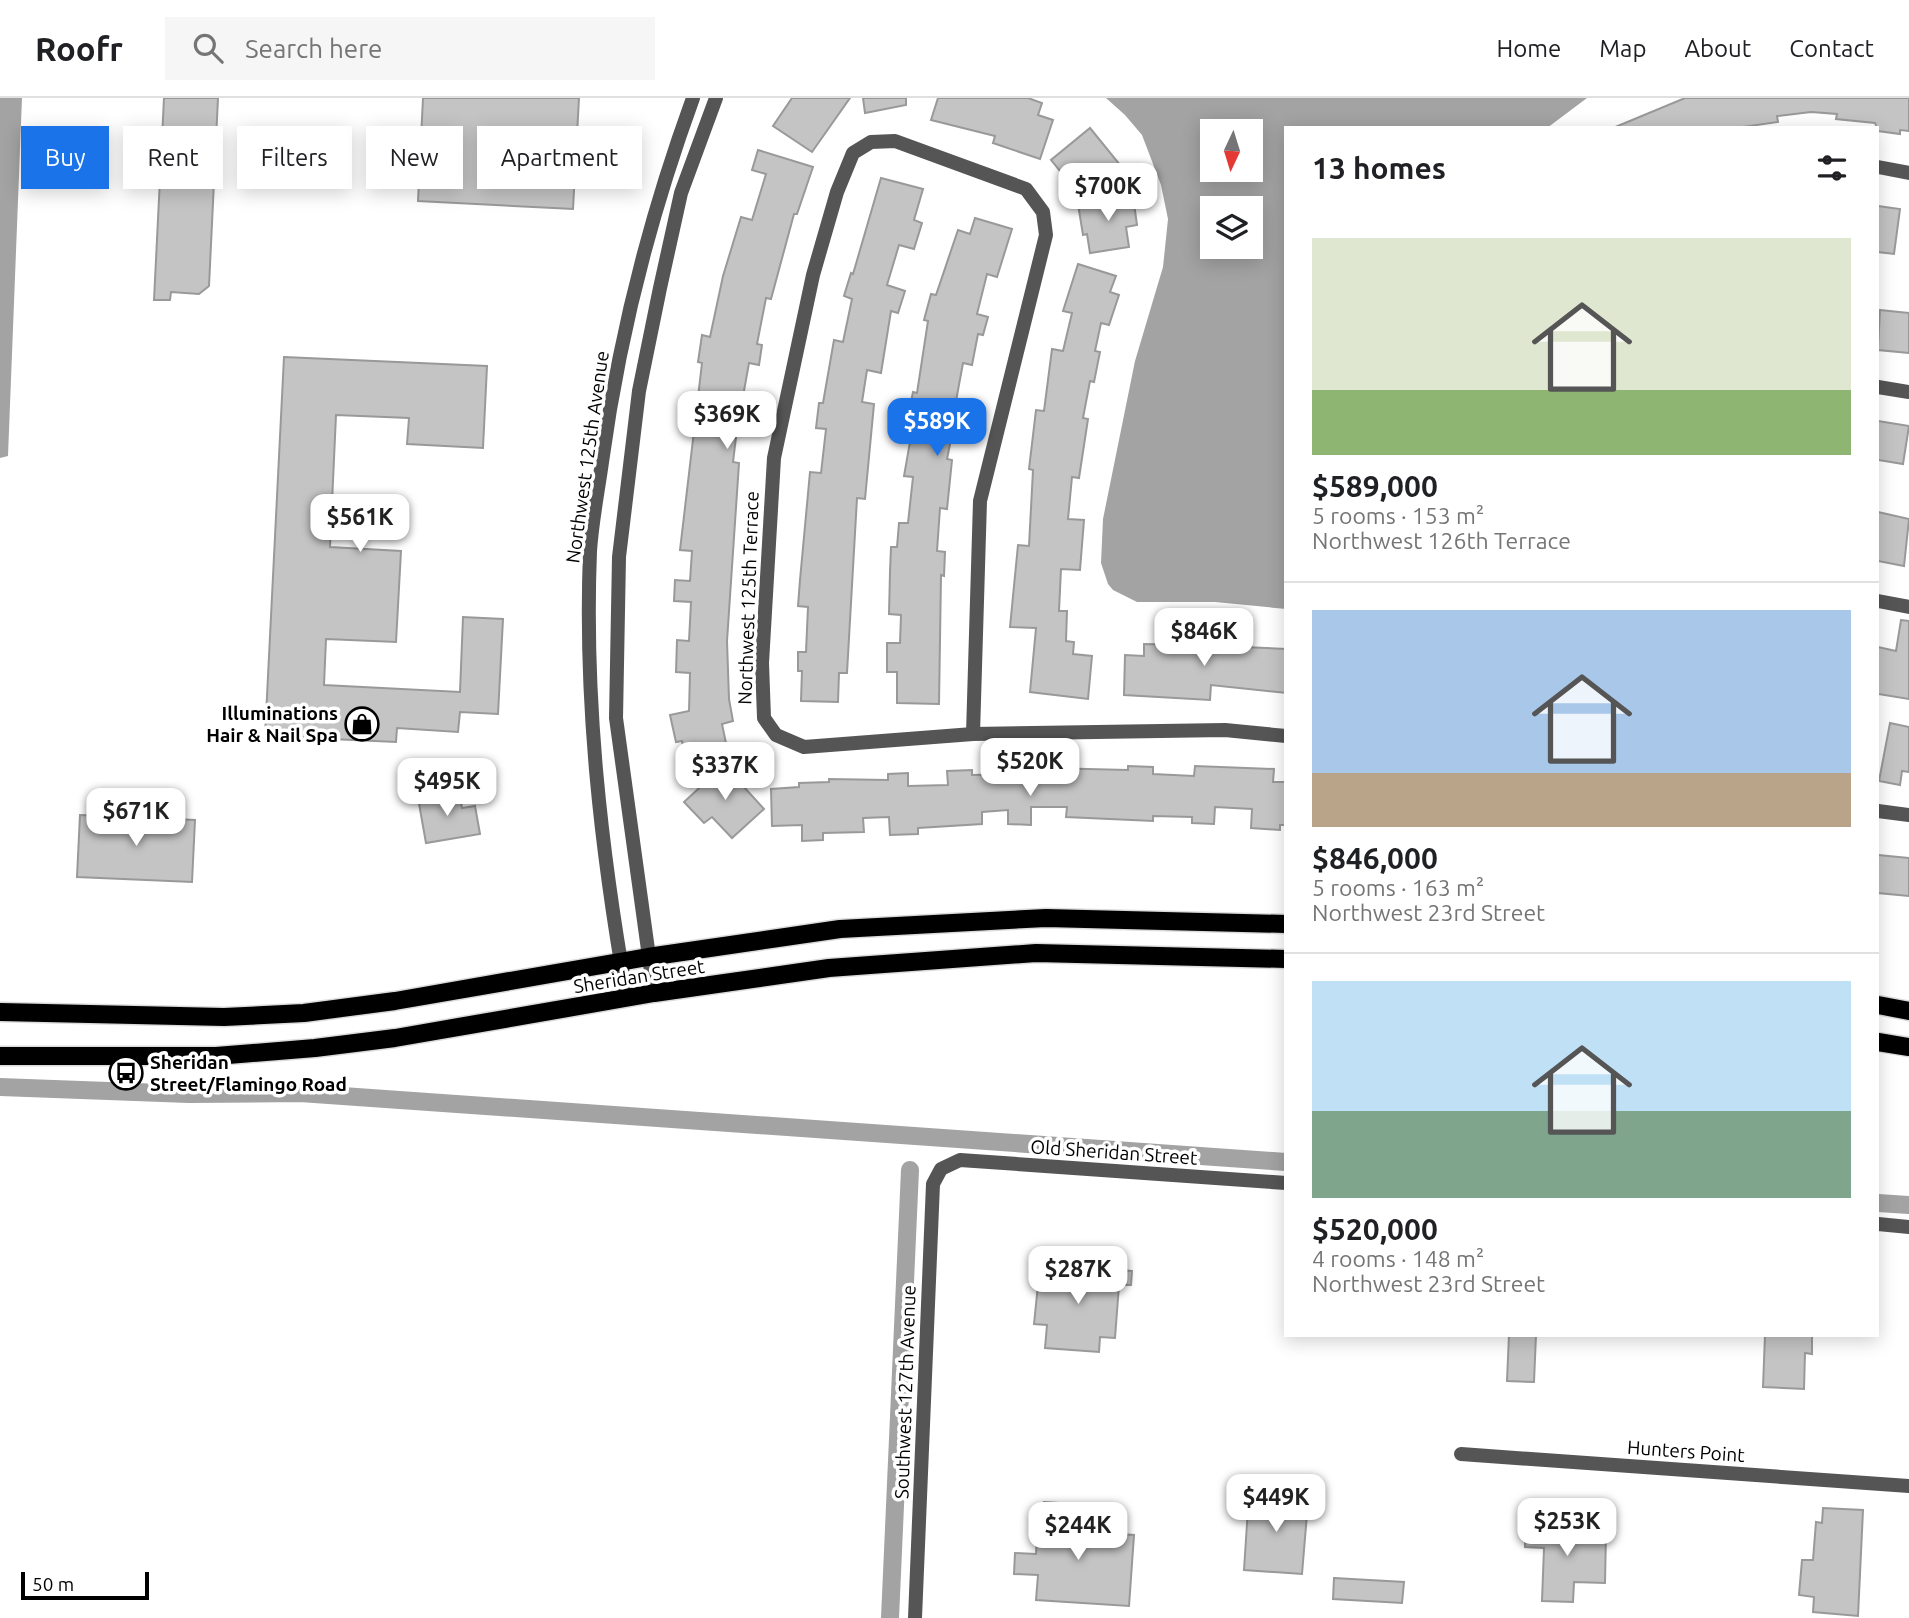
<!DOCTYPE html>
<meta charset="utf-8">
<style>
:root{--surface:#fff;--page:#f6f6f6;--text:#202124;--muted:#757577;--line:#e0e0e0;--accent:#1a73e8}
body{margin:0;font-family:Ubuntu,sans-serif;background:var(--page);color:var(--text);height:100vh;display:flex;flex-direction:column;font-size:26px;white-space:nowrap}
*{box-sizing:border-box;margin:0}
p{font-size:23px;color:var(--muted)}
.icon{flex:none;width:38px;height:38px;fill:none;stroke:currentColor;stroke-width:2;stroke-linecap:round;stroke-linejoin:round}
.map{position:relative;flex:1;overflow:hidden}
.details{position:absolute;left:1284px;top:28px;width:595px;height:1211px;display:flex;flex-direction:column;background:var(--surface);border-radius:0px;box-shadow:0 4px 18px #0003}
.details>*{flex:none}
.top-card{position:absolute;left:21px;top:28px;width:665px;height:63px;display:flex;gap:14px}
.needle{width:46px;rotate:184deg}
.fabs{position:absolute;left:1200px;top:21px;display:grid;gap:14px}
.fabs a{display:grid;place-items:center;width:63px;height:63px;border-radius:0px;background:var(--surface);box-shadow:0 4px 18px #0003;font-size:35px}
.scale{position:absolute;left:21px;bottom:18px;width:128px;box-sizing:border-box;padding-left:7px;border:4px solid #000;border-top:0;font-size:19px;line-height:24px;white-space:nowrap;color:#000;-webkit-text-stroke:5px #fff;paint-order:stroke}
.price{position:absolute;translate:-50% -60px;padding:0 16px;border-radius:14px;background:#fff;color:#222;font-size:23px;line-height:46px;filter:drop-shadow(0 2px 4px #0008)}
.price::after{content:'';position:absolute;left:50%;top:42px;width:21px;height:16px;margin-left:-10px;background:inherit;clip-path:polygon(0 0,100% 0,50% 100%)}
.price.current{background:var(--accent);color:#fff}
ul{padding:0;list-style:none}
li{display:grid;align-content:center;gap:14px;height:371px;padding:0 28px}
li+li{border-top:2px solid var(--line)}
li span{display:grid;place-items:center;height:217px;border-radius:0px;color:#555}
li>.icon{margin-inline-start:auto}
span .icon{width:126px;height:126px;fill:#fffc;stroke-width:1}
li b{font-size:30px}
h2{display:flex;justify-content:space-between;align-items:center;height:84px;padding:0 28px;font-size:30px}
.chip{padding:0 24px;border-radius:0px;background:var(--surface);box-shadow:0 4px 18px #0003;font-size:24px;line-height:63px}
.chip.current{background:var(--accent);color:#fff}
header{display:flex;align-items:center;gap:42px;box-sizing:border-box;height:98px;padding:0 35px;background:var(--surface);border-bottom:2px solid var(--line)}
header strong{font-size:33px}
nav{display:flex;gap:38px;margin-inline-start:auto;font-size:24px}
.search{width:490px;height:63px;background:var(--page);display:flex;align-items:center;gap:18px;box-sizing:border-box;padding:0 24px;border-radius:0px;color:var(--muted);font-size:26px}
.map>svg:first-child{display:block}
.water{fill:#a3a3a3;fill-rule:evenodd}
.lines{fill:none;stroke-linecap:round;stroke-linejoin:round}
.canal{stroke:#a3a3a3;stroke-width:18}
.building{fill:#c4c4c4;stroke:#999;stroke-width:2}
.primary-casing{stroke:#dbdbdb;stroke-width:21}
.street{stroke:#555;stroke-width:14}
.primary{stroke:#000;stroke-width:18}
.labels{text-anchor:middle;stroke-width:7;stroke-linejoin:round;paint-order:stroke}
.street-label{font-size:19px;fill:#000;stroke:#fff}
.poi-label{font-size:19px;font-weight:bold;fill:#000;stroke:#fff;text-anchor:end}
</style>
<header>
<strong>Roofr</strong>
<div class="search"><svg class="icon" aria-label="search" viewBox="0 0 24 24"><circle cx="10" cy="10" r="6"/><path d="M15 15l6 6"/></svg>Search here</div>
<nav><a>Home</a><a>Map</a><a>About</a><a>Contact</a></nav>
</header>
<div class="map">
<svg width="1909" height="1520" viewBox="0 0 1909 1520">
<rect width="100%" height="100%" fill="#fff"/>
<g class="water">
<path d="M0,0H22L8,358L0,360Z"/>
<path d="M1106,0H1587L1547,30H1286V511L1215,504H1137L1113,492L1108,486L1101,465L1103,421L1135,263L1163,169L1168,121L1161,87L1142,37L1125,17ZM1213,33H1251V72H1213ZM1213,110H1251V149H1213Z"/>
</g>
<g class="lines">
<g class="canal">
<path d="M0,989L189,996L300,995L1286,1064"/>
<path d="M1878,1105L1909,1107"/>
<path d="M890,1520L910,1072"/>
</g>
</g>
<g class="building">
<path d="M164,0H218L209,188L199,196L171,194L170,202H154Z"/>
<path d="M423,0H579L573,111L418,103Z"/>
<path d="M792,0H850L812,54L773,28Z"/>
<path d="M863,0H906V7L865,15Z"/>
<path d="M938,0H1028L1042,5L1038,17L1053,22L1040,61L993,45L995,38L931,22Z"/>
<path d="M1685,0H1909V33L1900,32V36L1878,33L1875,25L1836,21L1837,16L1811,14L1777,18L1778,24L1736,30H1613Z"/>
<path d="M1090,30L1121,68L1078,103L1077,94L1051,62Z"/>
<path d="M758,52L813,69L797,116H794L771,201L766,200L757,246L762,247L759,267L749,265L742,304L750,305L747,332L737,331L733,364L739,365L727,543L729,601L733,623L722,626L728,655L686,664L682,643L676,644L670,617L689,613L690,575L676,574L677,542L689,543L691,504L674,503L675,482L690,483L692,453L680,452L702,265L698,264L702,237L710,239L723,178L741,119L752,122L766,76L752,72Z"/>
<path d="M881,80L923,91L914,122L922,125L914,151L899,147L887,187L905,193L898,215L891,213L881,275L867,272L862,304L874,306L865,401L857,400L847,575H839L838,604L801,603L802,573H798V554H806L808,509L798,508L800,482L810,374L821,375L826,331L816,330L819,305H823L834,242L843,244L852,201L844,198L851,175L853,176Z"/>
<path d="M1133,98L1137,127L1126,129L1129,149L1090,155L1087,136L1083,137L1078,106Z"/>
<path d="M1878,108L1900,111L1894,156L1878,154Z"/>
<path d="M975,120L1012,131L997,179L987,176L977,216L988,219L983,237L978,236L972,267L963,265L956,303L963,304L959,326H954L947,361L952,362L947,411L940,410L937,453L945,454L944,478L941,477L939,606L897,605V574H887V545H900L901,517L889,516L890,474L891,449H897L899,425H908L913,379L904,378L914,321L908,319L913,294L917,295L928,223L924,222L931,196L936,197L958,132L970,136Z"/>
<path d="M1078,166L1116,178L1110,194L1119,197L1109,227L1101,225L1095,253L1100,254L1094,284L1090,283L1083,320L1088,321L1079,380L1072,379L1068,421L1084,422L1080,472L1061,471L1059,513H1067L1066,543L1074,544L1073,556L1092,558L1088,601L1030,594L1036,530L1010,529L1018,447L1029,448L1033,372L1029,371L1036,312L1044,313L1052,251L1063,253L1072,215L1063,213Z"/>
<path d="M1880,212L1909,215V255L1878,252Z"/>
<path d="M284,259L487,268L483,350L407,346L409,320L336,317L330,449L401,453L396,544L326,541L324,587L460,594L463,519L503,521L498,616L460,614L458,634L397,630L396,644L265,638Z"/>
<path d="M1878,323L1909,328L1903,366L1878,362Z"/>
<path d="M1878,414L1909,421L1904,468L1878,463Z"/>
<path d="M1901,522L1909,523V601L1878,596V549L1896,553Z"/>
<path d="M1192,534L1244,536L1243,549L1286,551V595L1211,587L1210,602L1124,597L1125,557L1144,558V546L1192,547Z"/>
<path d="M1890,625L1909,629V674L1902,673L1900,687L1879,683Z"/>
<path d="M724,667L764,711L732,740L712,719L704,725L684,704Z"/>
<path d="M1128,668L1153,669V676L1194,678L1195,668L1274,671L1273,684H1286V727H1280V732L1251,730L1252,711L1215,709L1214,726L1192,725V719L1153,718V723L1066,719L1067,709H1031V727L1008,726V712L982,714V726L918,730V736L890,737L889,719L863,720L864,734L823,735V742L802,743V727L772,728L771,691L799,689V685L829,684V681L888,682V676L908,675V688L948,687L947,673L972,672V677L1009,676V669L1128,672Z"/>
<path d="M459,693L462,710L475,708L480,736L426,745L418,700Z"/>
<path d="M80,717L195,722L192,784L77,779Z"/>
<path d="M1878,757L1909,760V798L1878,795Z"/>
<path d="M1040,1167L1132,1173L1131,1187H1119L1115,1240L1100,1239L1099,1254L1045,1250L1047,1227L1034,1226Z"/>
<path d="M1509,1237H1536L1534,1284L1507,1283Z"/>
<path d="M1765,1237H1812V1256L1805,1255L1804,1291L1763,1289Z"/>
<path d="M1243,1390L1264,1391L1262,1415L1291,1417L1293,1393L1315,1395L1314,1416H1307L1302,1476L1244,1472L1248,1410H1242Z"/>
<path d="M1044,1404L1074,1406L1072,1433L1134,1437L1129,1508L1036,1502L1038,1477L1014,1476L1015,1455L1036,1456L1038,1422H1043Z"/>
<path d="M1823,1410L1863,1412L1858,1518L1813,1514L1814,1499L1799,1497L1802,1462H1813L1816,1424L1822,1425Z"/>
<path d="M1526,1424L1571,1425V1433L1606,1434L1605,1485L1574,1484L1573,1504L1542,1503L1544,1450L1525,1449Z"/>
<path d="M1334,1480L1404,1484L1402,1505L1333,1501Z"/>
</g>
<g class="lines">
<defs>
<g id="primary">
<path d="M1878,907L1909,913"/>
<path d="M0,914L224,919L304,915L395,903L648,859L840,831L1046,820L1286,826"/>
<path d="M1878,944L1909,949"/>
<path d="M0,958H216L315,950L395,940L654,895L829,870L1036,855L1286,861"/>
</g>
</defs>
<use href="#primary" class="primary-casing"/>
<g class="street">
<path d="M1878,69L1909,75"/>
<path d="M1878,289L1909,294"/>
<path d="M1878,503L1909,509"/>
<path d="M973,636L980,403L1046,137L1043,114L1026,91L895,43L871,44L853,55L837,94L813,177L774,360L762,565L764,620L776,637L804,649L973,636L1225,632L1286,638"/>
<path d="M1878,713L1909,717"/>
<path d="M654,895L616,620L619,459L639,293L660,190L681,95L716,0"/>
<path d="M627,900C601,752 584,603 590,453C592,423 598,393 602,364C619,239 650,118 693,0"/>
<path d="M1878,1126L1909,1129"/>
<path d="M1461,1356L1909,1388"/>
<path d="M915,1520L933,1086L941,1071L960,1062L1286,1085"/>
</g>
<use href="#primary" class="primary"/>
</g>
<defs>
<symbol id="shop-ring" viewBox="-11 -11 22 22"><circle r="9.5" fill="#fff" stroke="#000" stroke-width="1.5"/><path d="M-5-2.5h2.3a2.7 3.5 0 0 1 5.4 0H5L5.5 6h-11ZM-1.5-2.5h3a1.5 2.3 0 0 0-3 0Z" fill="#000"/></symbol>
<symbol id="bus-ring" viewBox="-11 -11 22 22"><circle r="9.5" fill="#fff" stroke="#000" stroke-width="1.5"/><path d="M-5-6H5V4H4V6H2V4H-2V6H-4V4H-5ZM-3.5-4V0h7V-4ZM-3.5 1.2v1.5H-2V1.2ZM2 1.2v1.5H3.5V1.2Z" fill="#000"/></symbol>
</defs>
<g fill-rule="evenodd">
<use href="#shop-ring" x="343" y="607" width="38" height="38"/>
<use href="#bus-ring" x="107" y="956" width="38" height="38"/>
</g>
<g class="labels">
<g class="street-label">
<text transform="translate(587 359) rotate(-82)" y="7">Northwest 125th Avenue</text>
<text transform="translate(748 500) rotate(-88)" y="7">Northwest 125th Terrace</text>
<text transform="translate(639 878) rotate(-9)" y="7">Sheridan Street</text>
<text transform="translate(1114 1054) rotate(4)" y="7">Old Sheridan Street</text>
<text transform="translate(905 1294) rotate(-88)" y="7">Southwest 127th Avenue</text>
<text transform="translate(1686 1353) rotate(4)" y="7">Hunters Point</text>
</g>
<g class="poi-label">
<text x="338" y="622">Illuminations<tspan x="338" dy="22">Hair &amp; Nail Spa</tspan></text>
<text x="150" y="971" text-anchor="start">Sheridan<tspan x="150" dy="22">Street/Flamingo Road</tspan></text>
</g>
</g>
</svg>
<div class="fabs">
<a><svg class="needle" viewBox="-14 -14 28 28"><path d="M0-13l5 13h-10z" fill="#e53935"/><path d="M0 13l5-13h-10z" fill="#757577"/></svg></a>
<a><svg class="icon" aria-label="layers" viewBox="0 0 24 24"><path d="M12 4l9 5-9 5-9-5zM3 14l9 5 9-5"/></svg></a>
</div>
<div class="scale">50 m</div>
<b class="price" style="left:1108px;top:125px">$700K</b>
<b class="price" style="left:727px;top:353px">$369K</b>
<b class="price current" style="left:937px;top:360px">$589K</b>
<b class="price" style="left:360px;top:456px">$561K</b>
<b class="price" style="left:1204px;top:570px">$846K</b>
<b class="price" style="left:1030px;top:700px">$520K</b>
<b class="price" style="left:725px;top:704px">$337K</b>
<b class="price" style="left:447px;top:720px">$495K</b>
<b class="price" style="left:136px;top:750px">$671K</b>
<b class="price" style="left:1078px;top:1208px">$287K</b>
<b class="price" style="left:1276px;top:1436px">$449K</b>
<b class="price" style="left:1567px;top:1460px">$253K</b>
<b class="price" style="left:1078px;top:1464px">$244K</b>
<div class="top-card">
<a class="chip current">Buy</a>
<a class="chip">Rent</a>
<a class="chip">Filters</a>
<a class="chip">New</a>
<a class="chip">Apartment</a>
</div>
<section class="details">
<h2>13 homes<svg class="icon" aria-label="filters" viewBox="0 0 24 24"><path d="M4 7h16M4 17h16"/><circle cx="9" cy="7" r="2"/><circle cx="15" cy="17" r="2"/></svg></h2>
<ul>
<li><span style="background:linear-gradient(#dfe7d0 70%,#8fb573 0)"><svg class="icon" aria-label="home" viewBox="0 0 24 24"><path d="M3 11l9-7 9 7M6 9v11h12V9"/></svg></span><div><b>$589,000</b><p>5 rooms · 153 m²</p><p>Northwest 126th Terrace</p></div></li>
<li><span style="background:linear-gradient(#a9c7e8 75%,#b9a48a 0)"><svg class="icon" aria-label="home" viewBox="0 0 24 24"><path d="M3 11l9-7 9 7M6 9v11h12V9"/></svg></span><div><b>$846,000</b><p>5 rooms · 163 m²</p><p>Northwest 23rd Street</p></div></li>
<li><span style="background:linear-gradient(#bfe0f5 60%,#7fa58c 0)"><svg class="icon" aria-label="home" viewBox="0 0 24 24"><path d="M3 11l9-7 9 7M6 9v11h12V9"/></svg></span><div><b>$520,000</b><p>4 rooms · 148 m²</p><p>Northwest 23rd Street</p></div></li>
</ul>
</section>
</div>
